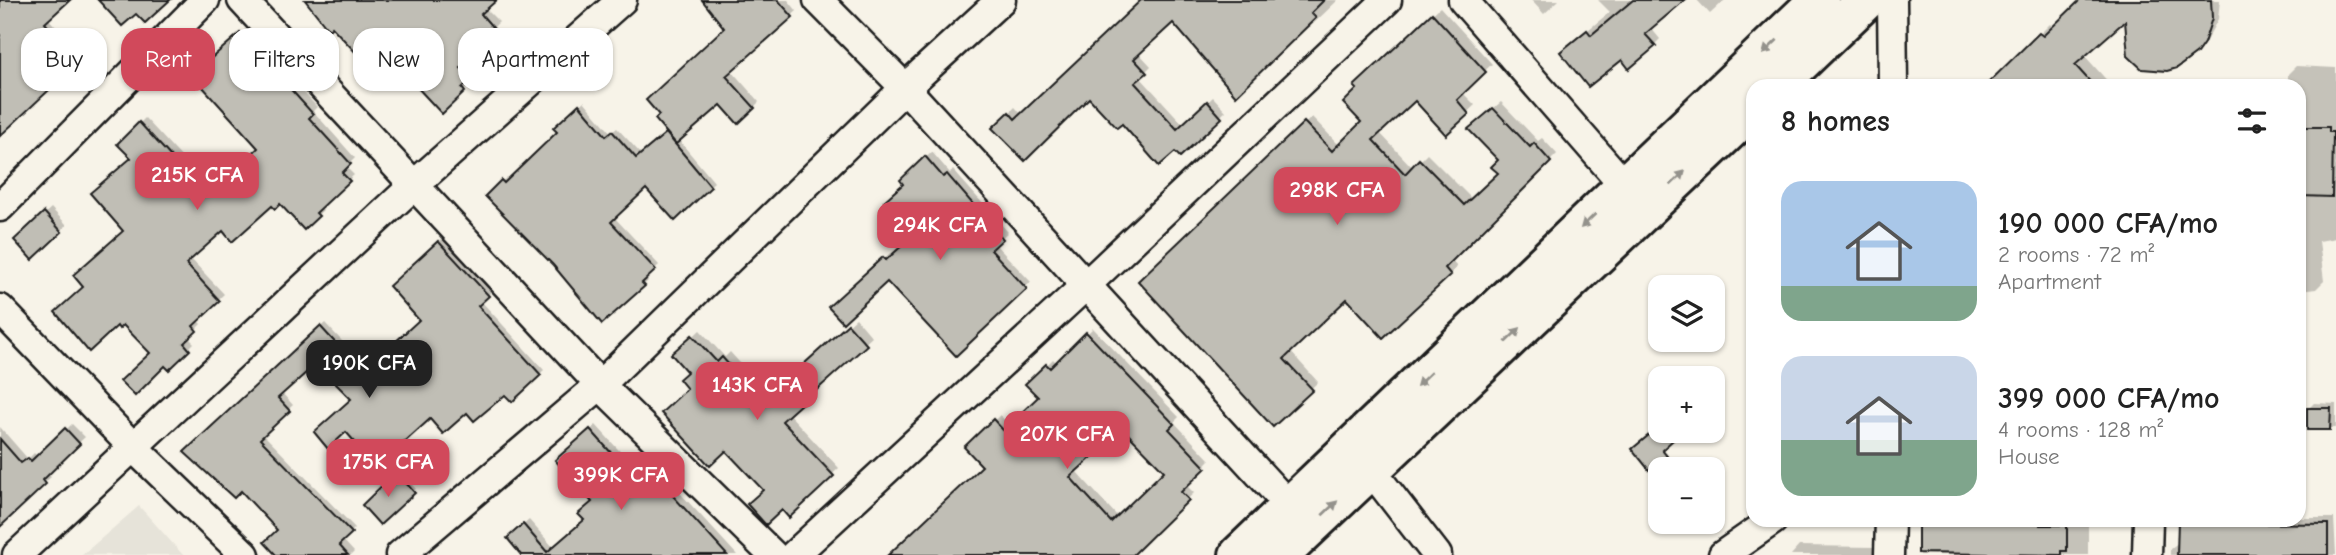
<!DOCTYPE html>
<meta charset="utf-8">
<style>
:root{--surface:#fff;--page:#f2f2f2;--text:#222;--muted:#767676;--accent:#d1495b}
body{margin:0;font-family:"Comic Neue",sans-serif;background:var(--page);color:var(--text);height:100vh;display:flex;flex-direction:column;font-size:26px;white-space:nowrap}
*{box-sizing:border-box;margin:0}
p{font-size:23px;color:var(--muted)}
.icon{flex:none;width:38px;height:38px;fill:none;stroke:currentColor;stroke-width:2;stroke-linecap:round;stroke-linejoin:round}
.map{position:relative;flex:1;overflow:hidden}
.sheet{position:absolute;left:1746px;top:79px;width:560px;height:448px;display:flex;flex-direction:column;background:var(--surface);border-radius:21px;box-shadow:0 2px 5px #0004}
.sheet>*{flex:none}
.top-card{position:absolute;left:21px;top:28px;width:665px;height:63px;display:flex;gap:14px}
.tools{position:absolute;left:1648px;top:275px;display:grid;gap:14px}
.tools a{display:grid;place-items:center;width:77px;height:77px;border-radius:14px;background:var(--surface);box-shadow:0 2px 5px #0004;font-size:35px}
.price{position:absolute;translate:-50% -60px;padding:0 16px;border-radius:14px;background:var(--accent);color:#fff;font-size:23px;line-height:46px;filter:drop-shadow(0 2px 4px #0008)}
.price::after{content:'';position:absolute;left:50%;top:42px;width:21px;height:16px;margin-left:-10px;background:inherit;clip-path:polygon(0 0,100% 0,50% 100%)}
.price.current{background:#222;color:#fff}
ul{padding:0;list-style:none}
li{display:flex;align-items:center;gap:21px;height:175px;padding:0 35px}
li span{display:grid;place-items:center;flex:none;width:196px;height:140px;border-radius:21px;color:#555}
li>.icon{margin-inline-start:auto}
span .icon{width:84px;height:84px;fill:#fffc;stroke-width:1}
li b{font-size:30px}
h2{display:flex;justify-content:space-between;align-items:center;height:84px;padding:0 35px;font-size:30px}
.chip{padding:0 24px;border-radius:21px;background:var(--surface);box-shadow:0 2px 5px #0004;font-size:24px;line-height:63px}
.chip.current{background:var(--accent);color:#fff}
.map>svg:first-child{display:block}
.built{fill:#e6e3d9}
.shadow{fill:#0003;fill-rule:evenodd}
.building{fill:#c0beb5;stroke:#1c1c1c;stroke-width:2;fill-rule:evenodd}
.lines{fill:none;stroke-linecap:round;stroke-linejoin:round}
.minor-casing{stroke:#1c1c1c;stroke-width:33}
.highway-casing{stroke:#1c1c1c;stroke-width:44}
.minor{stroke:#f7f3e8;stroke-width:28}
.highway{stroke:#f7f3e8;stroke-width:38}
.oneway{fill:#94928c}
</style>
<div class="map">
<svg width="2336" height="555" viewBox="0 0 2336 555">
<rect width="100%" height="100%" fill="#f7f3e8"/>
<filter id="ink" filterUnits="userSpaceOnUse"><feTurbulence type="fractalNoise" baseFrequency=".0143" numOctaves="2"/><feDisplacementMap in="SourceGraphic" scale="14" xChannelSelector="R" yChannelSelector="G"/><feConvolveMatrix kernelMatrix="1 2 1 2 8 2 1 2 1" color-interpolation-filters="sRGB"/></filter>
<g filter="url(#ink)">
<path class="built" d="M139,506L183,555H82Z"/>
<g class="shadow">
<path d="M0,0H68L48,18L82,57L0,134Z"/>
<path d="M307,0H494L485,8L499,22L471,49L475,52L466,61L476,72L466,81L470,85L442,111L403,69Z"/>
<path d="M745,0H788L797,11L731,70L759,102L754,107L721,102L678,139L714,182L675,218L646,186L614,217L659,265L645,278L648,281L602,322L554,265L487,196L507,177L510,180L559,132L555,128L584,101L611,133L617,128L642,155L668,132Z"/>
<path d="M1143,0H1338L1309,28L1306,25L1173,20L1138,52L1151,66L1140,77L1184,125L1213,97L1226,111L1180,155L1122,121L1090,96L995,128L1015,107L1022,115Z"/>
<path d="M1531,0H1559L1544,14Z"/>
<path d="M1598,0H1682L1650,27L1660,39L1654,45L1622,57L1572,43L1610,12Z"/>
<path d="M1697,0H1725L1710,14Z"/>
<path d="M2082,0H2220L2218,19L2206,41L2196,52L2126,17L2084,55L2112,86H1998L2000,74L2050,24L2054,28Z"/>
<path d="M1440,7L1492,64L1462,92L1475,105L1446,132L1415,99L1379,132L1413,168L1427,154L1472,199L1500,173V160L1477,122L1501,102L1538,141L1542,138L1557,154L1451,260L1457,267L1450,274L1347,296L1290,351L1318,382L1273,425L1141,281L1312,117L1340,146L1364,122L1356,86Z"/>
<path d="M246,29L317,107L313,111L355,158L346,167L354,175L320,206L323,210L304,228L280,202L272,203L223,229L190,258L224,294L197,320L201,324L188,337L194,343L169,368L85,287L125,231L133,158L119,144L145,118L214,192L260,148L199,70Z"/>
<path d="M2296,66L2336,68V238L2319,241L2324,281L2316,289L2300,291V86H2288V74Z"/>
<path d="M932,152L950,173L953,170L1008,232L995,244L1031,282L956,353L887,280L831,307L890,253L893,256L917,234L902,180Z"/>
<path d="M51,208L67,225L32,258L16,240Z"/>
<path d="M443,238L492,291L481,301L544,370L512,400L505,392L467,410L430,417L353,399L316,361L281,392L293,405L263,434L355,528L343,540L354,552L351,555H281L280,529L241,489L187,452L325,323L358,358L375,342L386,353L421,320L391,286Z"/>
<path d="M856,318L872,337L788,413L839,468L789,515L726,449L689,389V372L674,355L700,330L725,357L730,352L770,396Z"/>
<path d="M1093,328L1179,417L1174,422L1210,460L1186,485L1194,493L1127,555H890L984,466L966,447L1000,415L1010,426L1040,397L1028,384L1053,359L1057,363ZM1123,426L1166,471L1118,517L1075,470Z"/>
<path d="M2314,403L2336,404V428H2309V408Z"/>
<path d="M72,424L85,437L47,473L51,477L0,522V427L28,459L34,453L38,457Z"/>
<path d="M596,425L636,469L648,458L737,555H524L509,538L529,520L554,548L586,519L594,501L558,461Z"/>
<path d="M399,471L416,489L380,522L365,505Z"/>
<path d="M2300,518H2334L2336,555H2170V549L2179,542V520Z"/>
<path d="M1915,520L2088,522V555H1920V524L1915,523Z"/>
<path d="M1799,546L1877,547V555H1791Z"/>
</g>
<g class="building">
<path d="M0,0H70L45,23L79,62L0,136Z"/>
<path d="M98,0H170L145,23L136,14L122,26Z"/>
<path d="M305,0H497L481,14L494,29L467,55L470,59L461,68L471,79L462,88L465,92L442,114L403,72L395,79L366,48L359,56L332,27L329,30Z"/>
<path d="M702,0H778L793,17L726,76L755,108L738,124L721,105L676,144L655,119L659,115L646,100L724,28Z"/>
<path d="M1141,0H1324L1311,13L1316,18L1236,96L1173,23L1134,59L1147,73L1135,83L1177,129L1207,101L1222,118L1180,157L1175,152L1159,166L1122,124L1117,128L1089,98L1025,161L992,128L1009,112L1015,119Z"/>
<path d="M1633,0H1685L1645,34L1656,46L1629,69L1622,60L1588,87L1560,52L1587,30L1591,35Z"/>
<path d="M2080,0H2211L2212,18L2204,43L2197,53L2177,68L2167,71L2142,69L2128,56L2125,21L2075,65L2094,86H1985L2039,33L2043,36Z"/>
<path d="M1432,13L1486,72L1457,100L1469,114L1446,135L1415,101L1373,140L1405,174L1419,159L1464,205L1498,173L1491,167L1498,160L1468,129L1493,108L1530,147L1534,143L1551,162L1445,268L1451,275L1383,338L1347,299L1284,359L1313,390L1273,427L1138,281L1304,122L1332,151L1361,122L1343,103L1357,89L1354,86Z"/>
<path d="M240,33L313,114L309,118L351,164L342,173L350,181L316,213L319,216L304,230L280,204L275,209L272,206L232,242L223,231L186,264L220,301L193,326L197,331L184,343L190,350L169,370L165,366L135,396L120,381L150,353L123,325L119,329L117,326L89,352L55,312L83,287L73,275L123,231L90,193L131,158L117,144L139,122L207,196L258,148L192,75Z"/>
<path d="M579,104L606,136L612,131L636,158L666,133L711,187L675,221L646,189L611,222L656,270L642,283L645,286L602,324L553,265L485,196L501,180L504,183L557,132L553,128Z"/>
<path d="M2300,127H2329V132H2333L2332,197L2300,196Z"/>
<path d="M925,156L943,177L947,174L1003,239L991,250L1027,289L956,356L887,282L843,323L828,307L883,257L886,260L915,234L884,201L903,184L900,180Z"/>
<path d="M44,212L62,232L32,260L14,240Z"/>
<path d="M438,241L489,296L478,306L541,375L512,402L505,395L474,421L467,413L443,434L430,419L377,467L346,432L328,449L314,432L351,399L316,364L278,398L290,411L260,439L352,533L339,545L348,555H276L264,542L277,530L241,491L234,498L184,452L320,326L352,361L369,345L380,356L419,320L389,286Z"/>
<path d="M848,324L867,345L782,421L834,476L789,518L782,510L766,525L747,504L763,490L726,451L710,466L661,413L687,389L679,379L687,372L671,354L692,335L717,362L722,357L762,402Z"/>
<path d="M1086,332L1174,424L1169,429L1206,468L1181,492L1189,500L1133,555H888L982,466L964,447L993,419L1003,430L1038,397L1025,384L1046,364L1050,368ZM1123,429L1164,471L1111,522L1070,477Z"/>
<path d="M2307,408H2331L2330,430H2307Z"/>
<path d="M65,428L80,444L43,480L46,484L0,527V439L21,463L28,458L31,461Z"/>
<path d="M590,429L629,473L642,462L727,555H521L507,538L523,524L547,552L584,520L578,514L592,502L555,460Z"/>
<path d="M1655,430H1684L1662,450L1667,456L1649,470L1632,449Z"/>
<path d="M396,472L415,493L380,525L362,505Z"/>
<path d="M1918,520H2040V525H2067V551H2062V555L1918,553Z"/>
<path d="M2178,520H2206V523L2328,524V555H2177Z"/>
</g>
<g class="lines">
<defs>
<g id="minor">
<path d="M242,0L600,385L773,555"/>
<path d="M818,0L905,88L1290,507"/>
<path d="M1463,0L1625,186"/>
<path d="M1892,0L1893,86"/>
<path d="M0,207L205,0"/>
<path d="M0,309L134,448L245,555"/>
<path d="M1371,470L1437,555"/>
<path d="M17,555L414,185L622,0"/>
<path d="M400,555L600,385L905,88L1001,0"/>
<path d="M794,555L1085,286L1387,0"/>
<path d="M1723,555L1773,520"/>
<path d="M1889,555L1890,520"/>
<path d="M2147,555L2148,520"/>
</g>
<g id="highway">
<path d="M1776,86L1866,0"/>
<path d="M1239,555L1819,0"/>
<path d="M1280,555L1754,107"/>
</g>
</defs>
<use href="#minor" class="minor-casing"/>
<use href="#highway" class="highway-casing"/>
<use href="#minor" class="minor"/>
<use href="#highway" class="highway"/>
</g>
<defs><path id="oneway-solid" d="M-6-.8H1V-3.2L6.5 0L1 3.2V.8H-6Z" transform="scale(1.75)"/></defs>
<g class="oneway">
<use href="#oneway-solid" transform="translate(1770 47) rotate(136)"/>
<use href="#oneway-solid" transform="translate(1678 178) rotate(-44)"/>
<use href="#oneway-solid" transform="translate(1588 221) rotate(136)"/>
<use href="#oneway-solid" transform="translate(1513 335) rotate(-44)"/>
<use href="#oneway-solid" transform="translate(1424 379) rotate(136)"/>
<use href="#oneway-solid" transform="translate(1330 508) rotate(-43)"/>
</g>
</g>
</svg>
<div class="tools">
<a><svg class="icon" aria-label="layers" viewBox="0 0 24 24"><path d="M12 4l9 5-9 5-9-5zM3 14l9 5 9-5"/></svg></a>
<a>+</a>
<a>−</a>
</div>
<b class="price" style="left:197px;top:212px">215K CFA</b>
<b class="price" style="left:1337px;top:227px">298K CFA</b>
<b class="price" style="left:940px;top:262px">294K CFA</b>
<b class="price current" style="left:369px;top:400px">190K CFA</b>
<b class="price" style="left:757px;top:422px">143K CFA</b>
<b class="price" style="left:1067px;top:471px">207K CFA</b>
<b class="price" style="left:388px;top:499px">175K CFA</b>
<b class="price" style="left:621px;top:512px">399K CFA</b>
<div class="top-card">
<a class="chip">Buy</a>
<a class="chip current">Rent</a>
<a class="chip">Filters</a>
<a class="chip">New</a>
<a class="chip">Apartment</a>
</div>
<section class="sheet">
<h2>8 homes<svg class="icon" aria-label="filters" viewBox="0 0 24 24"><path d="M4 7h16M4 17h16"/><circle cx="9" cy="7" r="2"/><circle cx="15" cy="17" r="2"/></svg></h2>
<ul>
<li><span style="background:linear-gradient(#a9c7e8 75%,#7fa58c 0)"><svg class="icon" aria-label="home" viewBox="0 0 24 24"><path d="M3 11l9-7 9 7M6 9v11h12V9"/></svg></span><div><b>190 000 CFA/mo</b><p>2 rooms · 72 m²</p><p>Apartment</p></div></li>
<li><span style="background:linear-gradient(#c9d6e8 60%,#7fa58c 0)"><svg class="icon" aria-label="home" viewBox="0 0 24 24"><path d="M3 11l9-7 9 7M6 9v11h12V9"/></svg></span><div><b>399 000 CFA/mo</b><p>4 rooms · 128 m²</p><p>House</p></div></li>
</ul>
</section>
</div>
